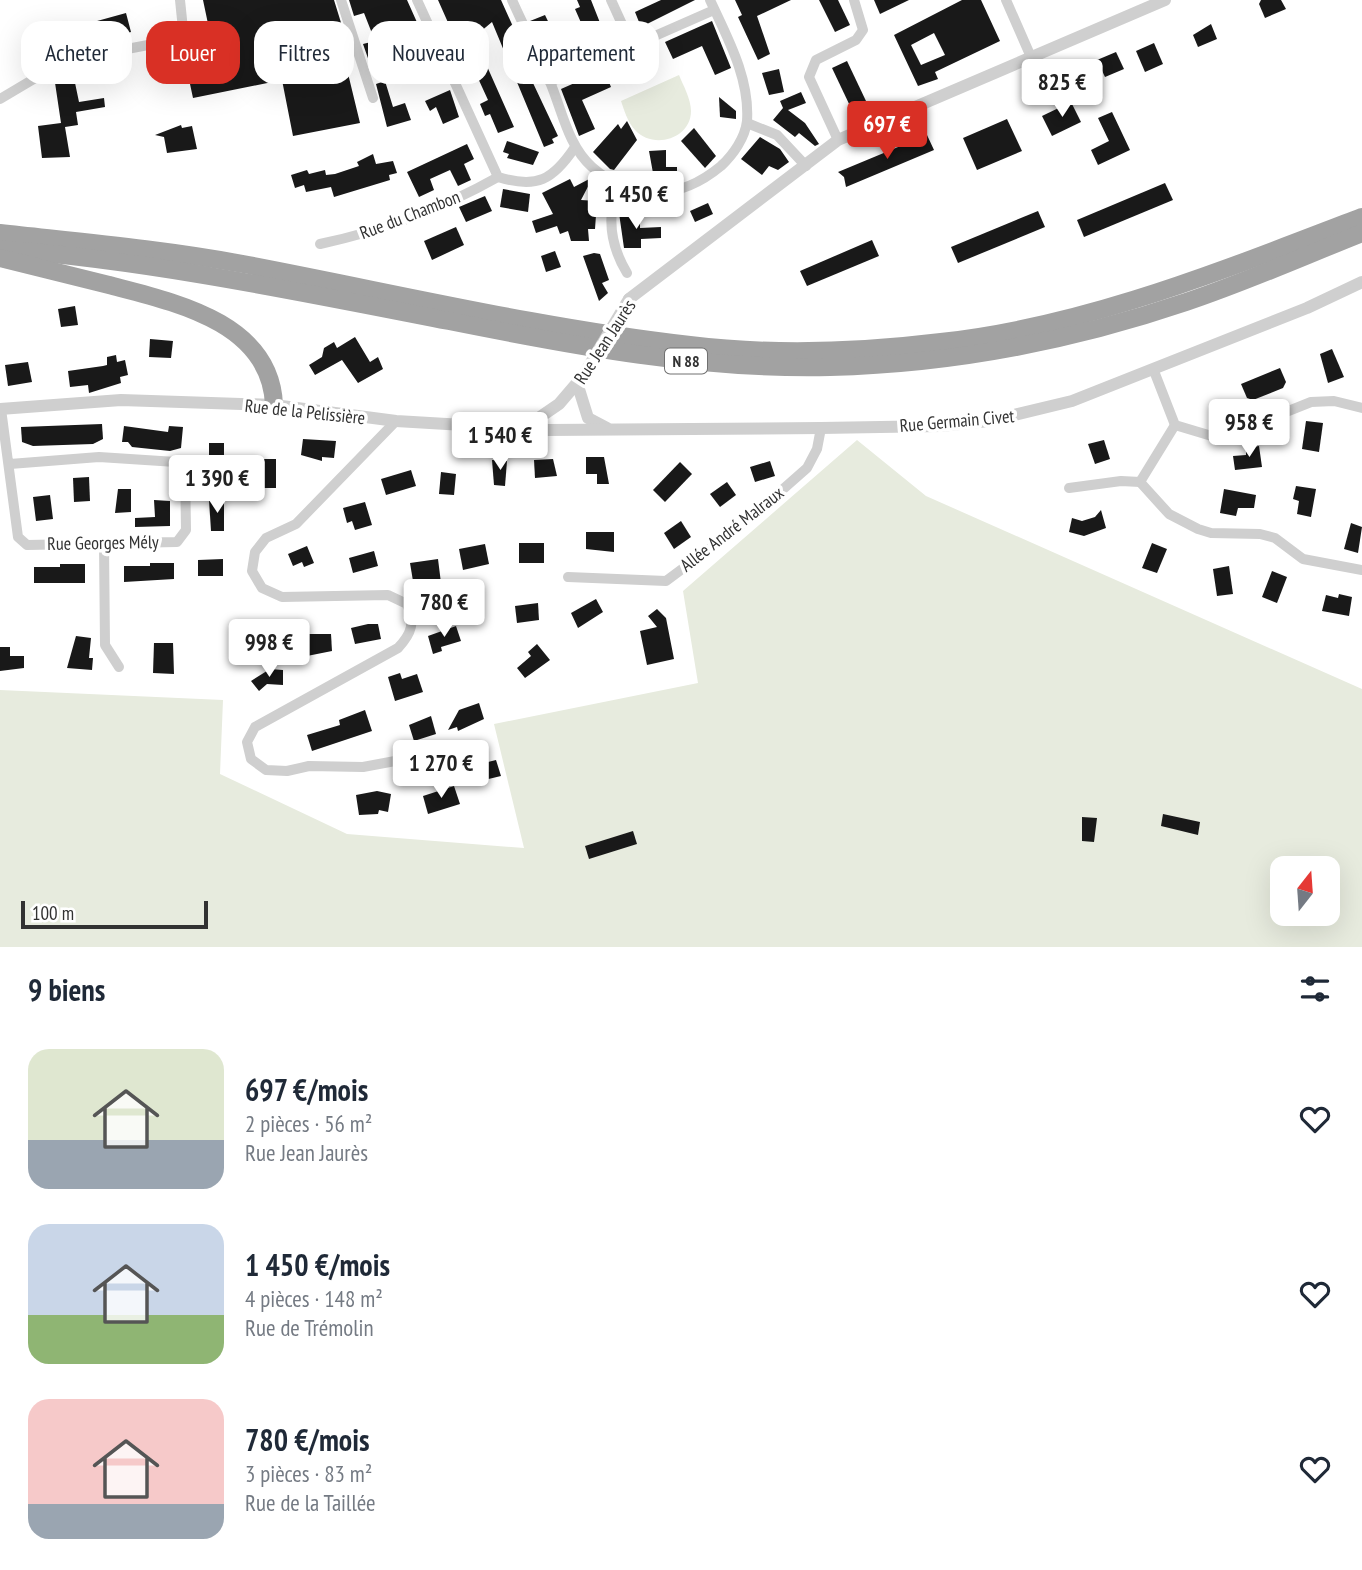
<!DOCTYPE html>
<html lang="fr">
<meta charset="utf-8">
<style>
:root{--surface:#fff;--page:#f2f2f3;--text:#1f2937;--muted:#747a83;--accent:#d93025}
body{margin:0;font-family:"PT Sans Narrow",sans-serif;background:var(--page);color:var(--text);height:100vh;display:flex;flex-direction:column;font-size:26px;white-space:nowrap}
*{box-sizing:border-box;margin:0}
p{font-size:23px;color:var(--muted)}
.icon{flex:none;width:38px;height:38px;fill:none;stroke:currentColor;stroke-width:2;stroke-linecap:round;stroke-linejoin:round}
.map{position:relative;height:947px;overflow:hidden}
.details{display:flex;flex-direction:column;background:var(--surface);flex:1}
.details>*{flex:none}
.banner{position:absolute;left:21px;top:21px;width:700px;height:63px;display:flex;gap:14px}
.needle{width:46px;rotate:17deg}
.controls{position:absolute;left:1270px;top:856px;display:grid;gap:14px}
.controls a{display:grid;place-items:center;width:70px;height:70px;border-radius:14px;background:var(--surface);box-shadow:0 7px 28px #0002;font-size:35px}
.scale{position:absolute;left:21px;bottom:18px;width:187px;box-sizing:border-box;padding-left:7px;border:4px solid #323232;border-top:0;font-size:19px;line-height:24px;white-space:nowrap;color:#323232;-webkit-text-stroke:5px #fff;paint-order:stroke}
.price{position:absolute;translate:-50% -60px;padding:0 16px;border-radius:7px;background:#fff;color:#222;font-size:23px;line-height:46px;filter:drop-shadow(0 2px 4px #0008)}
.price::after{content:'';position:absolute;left:50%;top:42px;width:21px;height:16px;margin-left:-10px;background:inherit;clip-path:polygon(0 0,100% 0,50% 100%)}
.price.active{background:var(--accent);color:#fff}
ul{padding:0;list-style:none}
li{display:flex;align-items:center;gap:21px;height:175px;padding:0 28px}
li span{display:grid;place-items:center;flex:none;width:196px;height:140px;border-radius:21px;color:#555}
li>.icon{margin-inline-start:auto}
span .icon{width:84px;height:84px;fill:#fffc;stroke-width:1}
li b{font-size:30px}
h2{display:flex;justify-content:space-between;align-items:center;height:84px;padding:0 28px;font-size:30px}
.tag{padding:0 24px;border-radius:21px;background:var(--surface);box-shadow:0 7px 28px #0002;font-size:24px;line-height:63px}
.tag.active{background:var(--accent);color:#fff}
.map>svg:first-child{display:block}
.green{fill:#e7ebde;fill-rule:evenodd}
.building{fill:#191919;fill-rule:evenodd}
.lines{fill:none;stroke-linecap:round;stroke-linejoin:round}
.minor{stroke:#cfcfcf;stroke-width:10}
.tertiary{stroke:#cfcfcf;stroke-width:12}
.trunk{stroke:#a2a2a2;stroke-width:18}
.tertiary-bridge{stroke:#cfcfcf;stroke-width:12}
.labels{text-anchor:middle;stroke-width:7;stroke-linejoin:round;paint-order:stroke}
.shield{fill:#fff;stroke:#707070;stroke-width:2}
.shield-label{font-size:16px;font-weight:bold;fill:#323232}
.street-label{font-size:18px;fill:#323232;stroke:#fff}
</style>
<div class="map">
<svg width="1362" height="947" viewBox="0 0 1362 947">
<rect width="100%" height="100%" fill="#fff"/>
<g class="green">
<path d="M679,75C683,85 691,99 691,111C691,139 653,150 635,130C628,123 624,110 621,101Z"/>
<path d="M857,440L926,496L1362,689V947H0V690L223,700L220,774L347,834L524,848L494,724L698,683L683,591ZM1283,868H1328V914H1283Z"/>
</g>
<g class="building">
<path d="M203,0H334L351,55L344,57L360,123L293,136L282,80L193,98L190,84L210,80L205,57L197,59L194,42L211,38Z"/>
<path d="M349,0H407L420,29L417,31L425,53L430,51L440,74L424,81L410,47L406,48L404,44L386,50L388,56L385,59L370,64L363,44L375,41L364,13L354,16Z"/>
<path d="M438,0H501L515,31L511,33L516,44L523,61L527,59L537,82L533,83L558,136L552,139L554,143L544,147L492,22L474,37L514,127L498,133L490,114L485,116L480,104L488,100L477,76L468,80L449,38L454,36Z"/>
<path d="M577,0H591L608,43L562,62L556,47L586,34L575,9L580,7Z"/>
<path d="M661,0H695L641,27L635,12Z"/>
<path d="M735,0H791L757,16L770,54L758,60L738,17L742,15Z"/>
<path d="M819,0H838L850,25L835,32Z"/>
<path d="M874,0H909L880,14Z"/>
<path d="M962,0H981L1000,41L935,72L938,79L918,86L894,35ZM934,33L945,55L921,65L911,45Z"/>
<path d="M1261,0H1281L1286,9L1265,18L1259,4Z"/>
<path d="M126,13L131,32L121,35L119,28L88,35L83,37L82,50L63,54V42H57L56,26H79Z"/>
<path d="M545,15L559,44L549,48L547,45L542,47L530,21Z"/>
<path d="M712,21L731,68L715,75L702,46L673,59L665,42Z"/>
<path d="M1211,24L1217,39L1198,47L1193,35Z"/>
<path d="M1154,43L1163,64L1145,72L1136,51Z"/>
<path d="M1116,52L1124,69L1105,77L1097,60Z"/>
<path d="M847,61L866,101L851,108L832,68Z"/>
<path d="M88,64L90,75L74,78L79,102L104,98L105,107L76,112L78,125L65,127L70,157L42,158L38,126L61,123L54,76L67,68Z"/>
<path d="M779,69L784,92L769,95L762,73Z"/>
<path d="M604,70L611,87L582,100L595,129L579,136L561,89Z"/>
<path d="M385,81L393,107L405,103L411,120L387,127L376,84Z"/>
<path d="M450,90L459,117L443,124L436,107L430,111L425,101Z"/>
<path d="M801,92L806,103L788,110L805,123L819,144L815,146L799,133L795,137L773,120L783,108L780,101Z"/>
<path d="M719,97L736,111V119L720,117Z"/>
<path d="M1071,102L1081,122L1052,136L1042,116Z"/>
<path d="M1112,112L1130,150L1098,165L1091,150L1109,141L1098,118Z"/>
<path d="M1007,119L1022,151L977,170L963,138Z"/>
<path d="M627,121L637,140L614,170L610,169L593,152L618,124L621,129Z"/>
<path d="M181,125L182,128L192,126L197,149L167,153L164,137L155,135Z"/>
<path d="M694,128L716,156L705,168L681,141Z"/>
<path d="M927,135L934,150L877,174L846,187L844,177L838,172Z"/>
<path d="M760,137L780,149L789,162L778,170L769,166L762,175L741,159Z"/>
<path d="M507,141L539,152L533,165L507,158L509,154L503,152Z"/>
<path d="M467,144L474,159L464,164L471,180L458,186L450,170L430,179L434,190L419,197L407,172Z"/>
<path d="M666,150V167H677V182L655,184L649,151Z"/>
<path d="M373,154L376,164L393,161L397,173L389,175L390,180L334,197L331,187L306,192L304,185L295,188L291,175L307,170L309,174L325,170L326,175L335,174L359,166L357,162Z"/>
<path d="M593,177L581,200L597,201L595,229H588L589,241H571L568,231L560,234L557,226L536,233L532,221L553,214L542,193L570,179L574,187Z"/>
<path d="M1165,183L1173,200L1084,237L1077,220Z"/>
<path d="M503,189L530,194L528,212L500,207Z"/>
<path d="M485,196L492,211L466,222L459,207Z"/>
<path d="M708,203L713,214L695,222L690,211Z"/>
<path d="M1038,211L1045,227L958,263L951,247Z"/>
<path d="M640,212V228L661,227V238L641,239V248H624L619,213Z"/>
<path d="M456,227L464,245L432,260L424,241Z"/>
<path d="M872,240L879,256L807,286L800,271Z"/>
<path d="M555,251L561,267L546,272L541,256Z"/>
<path d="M594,253L600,254L609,280L602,283L608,293L599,301L583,256Z"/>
<path d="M75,306L78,325L61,327L58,309Z"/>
<path d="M355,337L370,362L378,357L383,369L358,383L342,360L315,375L309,365L322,357L324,348L334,342L337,348Z"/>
<path d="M150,339L173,341L171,358L149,357Z"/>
<path d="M1332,349L1344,377L1328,383L1320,354Z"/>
<path d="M116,355L117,362L125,360L128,375L120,377L121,383L89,393L88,385L70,387L68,371L103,366L107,365V357Z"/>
<path d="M28,362L32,382L8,386L5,365Z"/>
<path d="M1280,368L1286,382L1283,388L1253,400L1247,398L1241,384Z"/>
<path d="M1306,421L1323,423L1319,452L1302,449Z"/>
<path d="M102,424L103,439L93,444L33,446L22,442L21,427Z"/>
<path d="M124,426L168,432L169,426L183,427L181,448L170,451L132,447L128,442H122Z"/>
<path d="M303,439L336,441L334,458L322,457V461L301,455Z"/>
<path d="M1104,440L1110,459L1095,464L1088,444Z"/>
<rect x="209" y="443" width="15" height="25"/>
<path d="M1259,446L1262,467L1235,470L1233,456L1246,455V448Z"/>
<path d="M586,457H604L609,484H597V474H586Z"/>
<rect x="257" y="459" width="19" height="29"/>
<path d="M553,459L557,476L535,478L534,460Z"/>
<path d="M492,460L507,461L505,486L494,485Z"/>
<path d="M770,461L775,476L755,482L750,467Z"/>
<path d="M680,462L692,474L665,502L653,490Z"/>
<path d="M411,470L416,486L386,495L381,479Z"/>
<path d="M441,472L456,474L454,495L439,494Z"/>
<path d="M89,477L90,501L74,502L73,478Z"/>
<path d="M727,482L736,495L720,507L710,494Z"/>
<path d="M1296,486L1316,489L1311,517L1297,514L1299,501L1293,499Z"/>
<path d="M118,489H131V512L115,513Z"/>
<path d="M1224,489L1256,495L1254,508H1238L1236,516L1220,513Z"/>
<path d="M50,495L53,519L36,521L33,497Z"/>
<path d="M154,500L170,501V526L135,527V518L155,517Z"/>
<path d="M209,500H224V531H211Z"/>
<path d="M365,502L372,525L355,530L352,521L347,523L343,508Z"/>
<path d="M1101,510L1106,528L1084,536L1069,532L1072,518L1082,521L1095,517Z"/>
<path d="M681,521L691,537L674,549L664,533Z"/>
<path d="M1351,523L1362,527L1358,553L1344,549Z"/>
<path d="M586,532H614V552L586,549Z"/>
<rect x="519" y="543" width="25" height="20"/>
<path d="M1152,543L1167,549L1157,573L1142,568Z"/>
<path d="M485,544L489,564L463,570L459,549Z"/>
<path d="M307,546L314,563L304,567L302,562L293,566L288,554Z"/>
<path d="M374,551L378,566L353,573L349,558Z"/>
<path d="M223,559V576H198V560Z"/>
<path d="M438,559L441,583L414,587L410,563Z"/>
<path d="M150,563H174V579L124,582V566H150Z"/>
<path d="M60,564H85V583H34V567H60Z"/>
<path d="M1229,566L1233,594L1217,596L1213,569Z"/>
<path d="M1272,571L1287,577L1277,603L1262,597Z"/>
<path d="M1339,594L1352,597L1349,616L1322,611L1326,595L1338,598Z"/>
<path d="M596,599L603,612L578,628L571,613Z"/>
<path d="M538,603L539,620L517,623L515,606Z"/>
<path d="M657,609L666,618L674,659L647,665L640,631L657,627L648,616Z"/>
<path d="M368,624H378L381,639L355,644L351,628Z"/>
<path d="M456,626L461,641L441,647L442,651L433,654L428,636Z"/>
<path d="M274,628L282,639L268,649L265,645L250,643L252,630L268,632Z"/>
<path d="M306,634H331L332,651L307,656Z"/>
<path d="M76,636L91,638L89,658H93L92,670L67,668Z"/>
<path d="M154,643H173L174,674L153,673Z"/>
<path d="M537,644L550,660L525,678L517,668L531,656L528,652Z"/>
<path d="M0,647H10V656H24V668L0,671Z"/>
<path d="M270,669L283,670V685L267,684L259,691L251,681Z"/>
<path d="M400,673L402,679L417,674L423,692L395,701L388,677Z"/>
<path d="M479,703L484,719L458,731L457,727L448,730L459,710Z"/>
<path d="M365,710L372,731L312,751L307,735L340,725L339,720Z"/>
<path d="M431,716L436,734L414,741L409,725Z"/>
<path d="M496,760L501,776L476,782L472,766Z"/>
<path d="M454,786L460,804L428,814L423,796Z"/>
<path d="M377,791L391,794L388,812L379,810L378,814L359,815L356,795Z"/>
<path d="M1163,814L1200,822L1198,835L1161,826Z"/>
<path d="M1082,817L1097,818L1094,842L1082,841Z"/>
<path d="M633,831L637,844L589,859L585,846Z"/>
</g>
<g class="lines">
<g class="minor">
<path d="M341,0L373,98"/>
<path d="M417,0L498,177C537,189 553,180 575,147"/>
<path d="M512,0C524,27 538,54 550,82C562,110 568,146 592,167C633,203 680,200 721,166C733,155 745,138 747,121C750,78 727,37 710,0"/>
<path d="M611,0L632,46"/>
<path d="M1006,0L1031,57"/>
<path d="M550,82L714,10"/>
<path d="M0,99L64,61L169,41L183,29L180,0"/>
<path d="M747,123L777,135L806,166"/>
<path d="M838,140L809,77L816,60L856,40L863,30L854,0"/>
<path d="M618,186C607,215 610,245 627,273"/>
<path d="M320,244C381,231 443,208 498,177"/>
<path d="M1154,371L1175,425L1215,437L1233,433L1311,402L1334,401L1362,408"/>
<path d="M1,409L18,537L27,545L177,542L186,530L185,467L176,462L99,457L10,464"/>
<path d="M396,421L296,524L266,538L255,552L252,571L262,588L282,597L388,595L407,604C415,623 412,633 398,648L255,727L247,742L251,759L266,770L287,771L309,766L363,767L449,751"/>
<path d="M1140,482L1169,514L1198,529L1211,533L1260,534L1275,538L1303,559L1362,570"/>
<path d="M1069,488L1121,481L1140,482L1175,425"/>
<path d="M104,544L105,645L119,667"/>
<path d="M568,577L666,581L748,520L807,468L817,449L821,428"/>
</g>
<g class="tertiary">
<path d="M629,299L838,140L1165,0"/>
<path d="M578,386L588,418L607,428"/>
<path d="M0,409L121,400L274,405L396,421L547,430L821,428L940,426L989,421L1072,401L1307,308L1362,282"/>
<path d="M524,428L559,404L583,376"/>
</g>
<g class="trunk">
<path d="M0,233C81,242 162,249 243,264C391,292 539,328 690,345C772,355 859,352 941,342C1088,326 1225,269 1362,217"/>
<path d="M0,249C151,261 300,292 449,321C574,346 701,370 830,367C951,364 1071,341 1186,302C1246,282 1304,256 1362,233"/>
<path d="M0,258C37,267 73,276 109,285C174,302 271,322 274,405"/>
</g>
<path class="tertiary-bridge" d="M583,376L629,299"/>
</g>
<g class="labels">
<rect class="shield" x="665" y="348.5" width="42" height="25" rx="5"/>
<g class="shield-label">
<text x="686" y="367">N 88</text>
</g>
<g class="street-label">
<text transform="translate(410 215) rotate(-21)" y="6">Rue du Chambon</text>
<text transform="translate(605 342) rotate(-57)" y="6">Rue Jean Jaurès</text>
<text transform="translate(305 412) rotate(6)" y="6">Rue de la Pelissière</text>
<text transform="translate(957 421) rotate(-5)" y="6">Rue Germain Civet</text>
<text transform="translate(732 529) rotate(-38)" y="6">Allée André Malraux</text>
<text transform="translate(103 543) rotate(-1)" y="6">Rue Georges Mély</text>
</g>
</g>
</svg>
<div class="controls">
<a><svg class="needle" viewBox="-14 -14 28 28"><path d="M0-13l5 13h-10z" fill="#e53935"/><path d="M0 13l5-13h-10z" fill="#747a83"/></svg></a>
</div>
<div class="scale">100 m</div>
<b class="price" style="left:1062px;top:119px">825 €</b>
<b class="price active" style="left:887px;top:161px">697 €</b>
<b class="price" style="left:636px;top:231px">1 450 €</b>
<b class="price" style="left:1249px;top:459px">958 €</b>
<b class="price" style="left:500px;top:472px">1 540 €</b>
<b class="price" style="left:217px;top:515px">1 390 €</b>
<b class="price" style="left:444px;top:639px">780 €</b>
<b class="price" style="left:269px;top:679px">998 €</b>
<b class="price" style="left:441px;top:800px">1 270 €</b>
<div class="banner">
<a class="tag">Acheter</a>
<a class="tag active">Louer</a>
<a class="tag">Filtres</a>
<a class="tag">Nouveau</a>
<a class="tag">Appartement</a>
</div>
</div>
<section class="details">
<h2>9 biens<svg class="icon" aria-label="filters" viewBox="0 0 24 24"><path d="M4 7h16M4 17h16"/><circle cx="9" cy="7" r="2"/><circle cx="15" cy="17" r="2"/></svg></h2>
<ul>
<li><span style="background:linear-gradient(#dfe7d0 65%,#9aa5b1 0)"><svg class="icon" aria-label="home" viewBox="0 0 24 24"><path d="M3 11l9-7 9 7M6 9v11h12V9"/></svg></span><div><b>697 €/mois</b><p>2 pièces · 56 m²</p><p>Rue Jean Jaurès</p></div><svg class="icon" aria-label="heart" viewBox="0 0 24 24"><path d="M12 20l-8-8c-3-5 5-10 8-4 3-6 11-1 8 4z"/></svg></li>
<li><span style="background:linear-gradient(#c9d6e8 65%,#8fb573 0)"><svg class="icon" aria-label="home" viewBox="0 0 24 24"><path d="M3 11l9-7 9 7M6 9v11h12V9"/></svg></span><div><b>1 450 €/mois</b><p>4 pièces · 148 m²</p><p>Rue de Trémolin</p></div><svg class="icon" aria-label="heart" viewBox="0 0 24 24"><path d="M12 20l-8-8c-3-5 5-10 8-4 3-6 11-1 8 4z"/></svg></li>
<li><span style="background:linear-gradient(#f6c9c9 75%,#9aa5b1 0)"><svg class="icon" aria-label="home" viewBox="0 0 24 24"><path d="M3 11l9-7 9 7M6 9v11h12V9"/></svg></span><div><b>780 €/mois</b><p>3 pièces · 83 m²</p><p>Rue de la Taillée</p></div><svg class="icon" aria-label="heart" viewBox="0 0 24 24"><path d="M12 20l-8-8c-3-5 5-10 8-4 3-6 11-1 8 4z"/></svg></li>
</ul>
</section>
